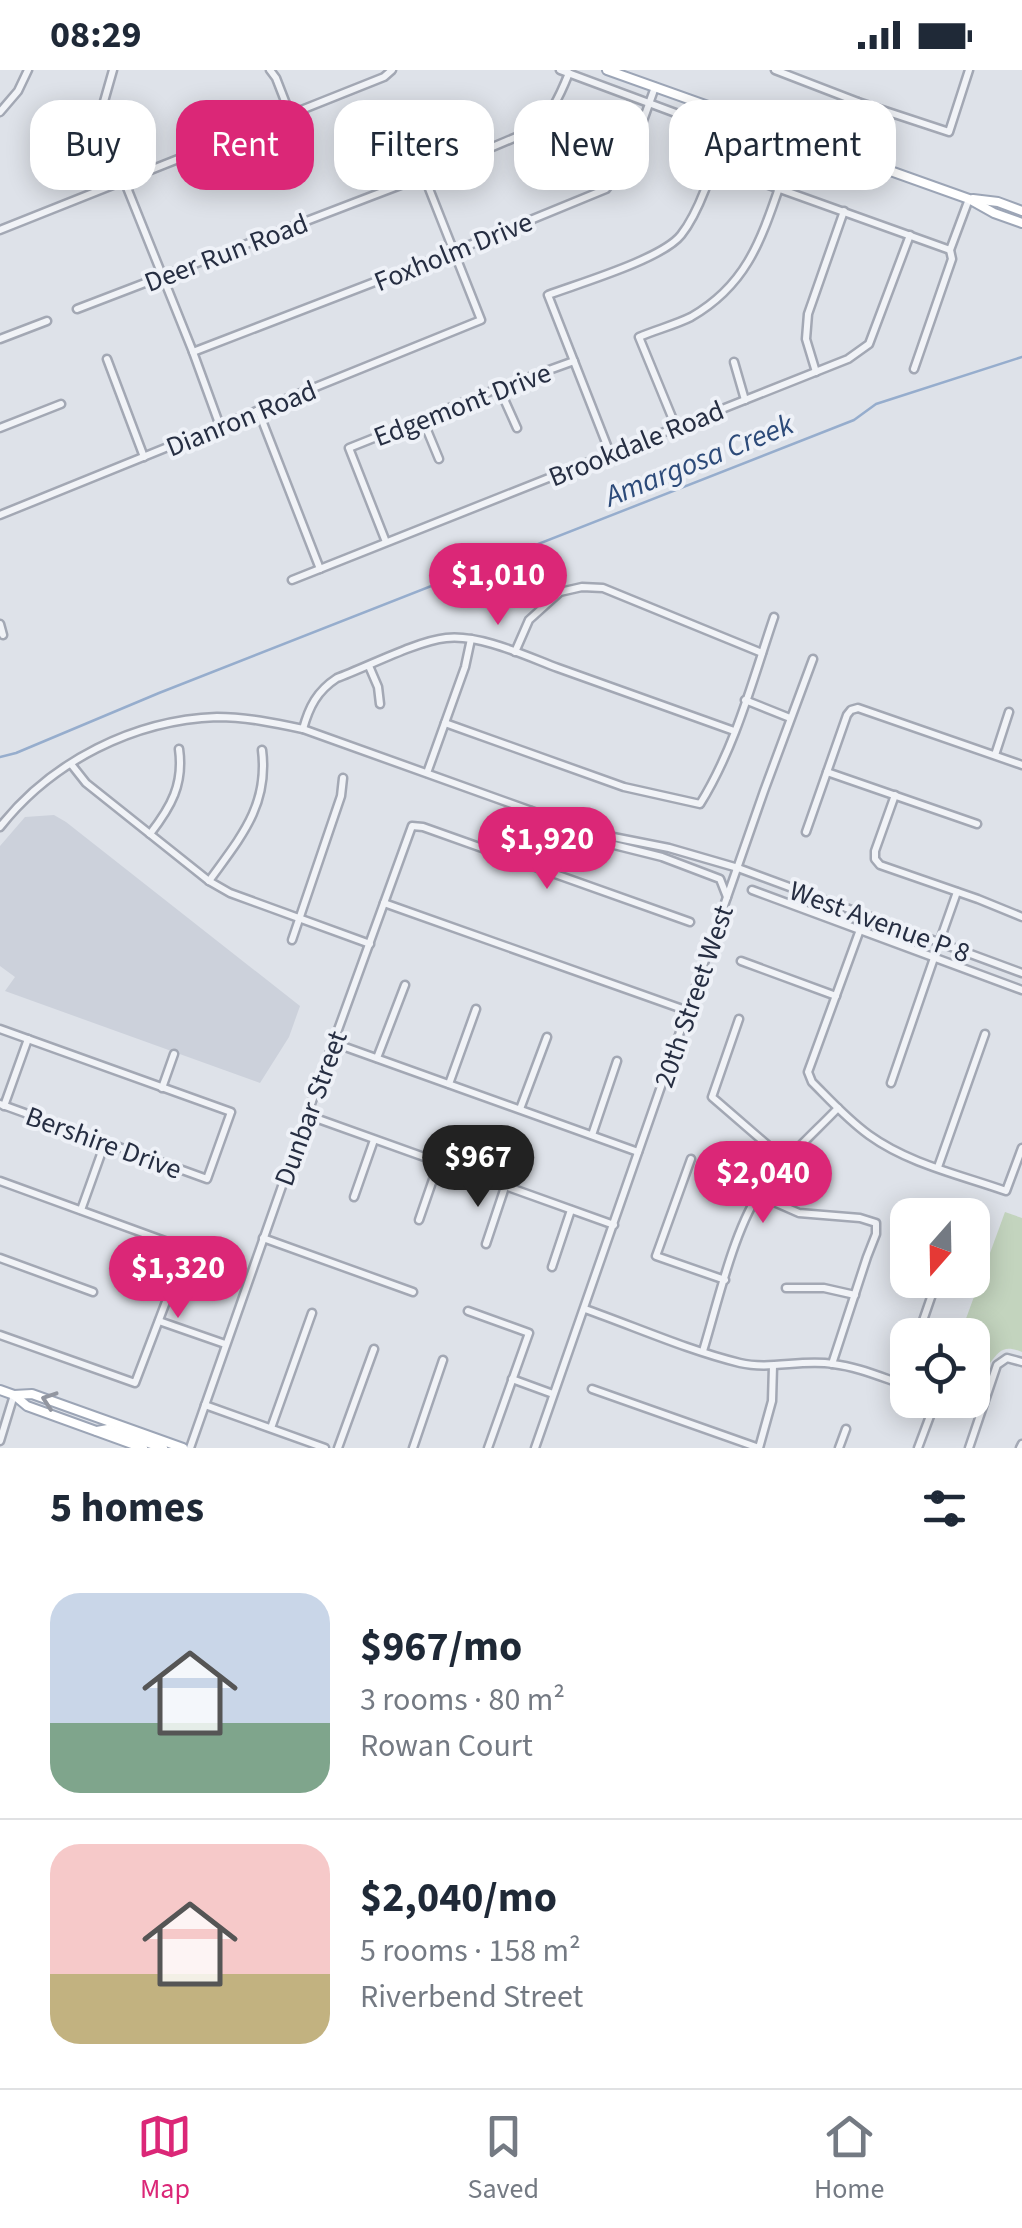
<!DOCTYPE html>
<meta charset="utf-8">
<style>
:root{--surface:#fff;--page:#f2f2f3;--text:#1f2937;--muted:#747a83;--line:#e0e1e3;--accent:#db2777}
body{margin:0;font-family:"Source Sans 3",sans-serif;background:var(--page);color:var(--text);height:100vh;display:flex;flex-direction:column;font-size:38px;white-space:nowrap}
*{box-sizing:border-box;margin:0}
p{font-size:32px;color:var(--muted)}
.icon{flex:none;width:55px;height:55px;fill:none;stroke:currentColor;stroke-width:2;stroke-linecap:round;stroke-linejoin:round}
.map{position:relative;height:1378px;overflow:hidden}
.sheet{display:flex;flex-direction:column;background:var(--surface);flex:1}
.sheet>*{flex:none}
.guide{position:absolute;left:30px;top:30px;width:962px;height:90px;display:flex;gap:20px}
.needle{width:65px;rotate:200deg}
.controls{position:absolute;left:890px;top:1128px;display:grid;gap:20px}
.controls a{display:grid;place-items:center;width:100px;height:100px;border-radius:20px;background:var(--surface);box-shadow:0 5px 25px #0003;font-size:50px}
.price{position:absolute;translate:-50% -85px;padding:0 22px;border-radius:35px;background:var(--accent);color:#fff;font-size:32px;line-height:65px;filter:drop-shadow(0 2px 5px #0008)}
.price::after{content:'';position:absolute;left:50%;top:60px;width:30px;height:22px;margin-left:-15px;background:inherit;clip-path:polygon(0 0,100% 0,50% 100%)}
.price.active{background:#222;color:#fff}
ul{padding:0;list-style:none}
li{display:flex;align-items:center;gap:30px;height:250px;padding:0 50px}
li+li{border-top:2px solid var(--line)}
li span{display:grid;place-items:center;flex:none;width:280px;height:200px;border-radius:30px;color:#555}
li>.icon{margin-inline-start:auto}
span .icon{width:120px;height:120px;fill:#fffc;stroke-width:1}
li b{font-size:42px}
h2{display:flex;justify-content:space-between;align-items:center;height:120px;padding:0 50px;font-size:42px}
.chip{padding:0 35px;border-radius:30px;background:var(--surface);box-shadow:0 5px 25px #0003;font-size:35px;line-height:90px}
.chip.active{background:var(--accent);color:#fff}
.status{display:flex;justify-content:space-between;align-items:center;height:70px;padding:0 50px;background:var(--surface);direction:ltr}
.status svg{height:28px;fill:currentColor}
.menu{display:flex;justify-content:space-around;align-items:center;height:140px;border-top:2px solid var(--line);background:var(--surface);font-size:28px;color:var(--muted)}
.menu a{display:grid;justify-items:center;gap:5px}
.menu .active{color:var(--accent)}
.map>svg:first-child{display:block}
.built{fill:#ccd1db}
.green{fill:#c3d4be}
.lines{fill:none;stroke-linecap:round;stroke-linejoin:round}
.stream{stroke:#96adcd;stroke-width:2.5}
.minor-casing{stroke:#a3a8b4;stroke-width:11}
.major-casing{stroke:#9ca5b6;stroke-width:12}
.minor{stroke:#f1f3f7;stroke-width:6}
.major{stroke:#fff;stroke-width:8}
.oneway{stroke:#9296a0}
.labels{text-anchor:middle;stroke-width:8;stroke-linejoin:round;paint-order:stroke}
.street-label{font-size:28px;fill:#262e42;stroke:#eef1f7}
.water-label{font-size:30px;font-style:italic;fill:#2c4a79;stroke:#eef1f7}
</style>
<div class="status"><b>08:29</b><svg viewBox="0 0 49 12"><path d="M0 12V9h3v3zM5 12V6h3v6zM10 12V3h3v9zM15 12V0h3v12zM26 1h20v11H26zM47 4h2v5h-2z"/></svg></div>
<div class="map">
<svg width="1022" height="1378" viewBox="0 0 1022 1378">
<rect width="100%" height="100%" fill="#dee2e9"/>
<path class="built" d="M54,745L66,752L300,936L289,967L260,1013L5,921L15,907L0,896V776L25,747Z"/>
<path class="green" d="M1005,1142L1022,1148V1282C1005,1275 1000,1279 990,1293L973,1287L972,1265H960Z"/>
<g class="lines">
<path class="stream" d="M0,687L16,683L159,623L854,350L876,334L1022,287"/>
<defs>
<g id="minor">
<path d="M113,0L101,42L103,58L193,282L220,356"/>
<path d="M270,0L276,8L290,44"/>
<path d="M560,0L724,61"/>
<path d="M775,0L858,32L949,62L969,0"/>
<path d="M0,42L18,21L28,0"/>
<path d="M839,82L858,32"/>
<path d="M713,95L950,180"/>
<path d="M0,160L384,7L392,0"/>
<path d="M77,239L424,106L528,62C550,48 559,28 569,3"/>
<path d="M0,269L47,251"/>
<path d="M193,282L455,181L606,119L629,90L655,17"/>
<path d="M107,289L144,387"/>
<path d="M734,292L745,330"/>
<path d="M914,299L952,189L950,180L969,129"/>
<path d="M816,302L806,269L808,244L844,141"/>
<path d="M499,318L517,358"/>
<path d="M258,340L320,499"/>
<path d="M422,348L439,389"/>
<path d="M676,357L639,267C655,260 675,255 691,247C745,216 760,173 779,118"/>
<path d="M0,358L61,334"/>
<path d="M610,383L548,225C580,213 662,189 681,165C704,136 718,80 730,44"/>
<path d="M0,445L481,250L424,106"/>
<path d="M386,472L349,378L499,318L574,291"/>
<path d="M292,510L848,289L869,274L910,165"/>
<path d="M0,554L3,565"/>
<path d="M515,582L529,550L560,522L582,517L603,518L762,583"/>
<path d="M369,596L378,617L380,634"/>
<path d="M745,630L790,648"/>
<path d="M445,653L624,717L700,734C735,678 753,609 774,547"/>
<path d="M303,659C309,637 317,621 337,608C367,597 417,571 446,568C480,564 526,586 558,598C617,619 675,640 734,661"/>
<path d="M995,685L1009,642"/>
<path d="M71,694L86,713L209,811L230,823L370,874"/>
<path d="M827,702L977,754"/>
<path d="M427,703L465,597L471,569"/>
<path d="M895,725L875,781V789L880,795L978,829L1022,847"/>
<path d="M0,757C52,691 134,650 217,647C246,647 275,653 303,659L593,763L669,778L738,798L1022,903"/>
<path d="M806,762L847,645L851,640L858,638L1022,695"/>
<path d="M150,764C171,737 184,714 179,679"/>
<path d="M595,766L610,774L662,787L720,809L727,827"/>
<path d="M512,790L531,741"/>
<path d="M209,811C240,768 269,736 262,680"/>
<path d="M752,820L1022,920"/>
<path d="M384,833L688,941"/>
<path d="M865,846L808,1002L812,1012C830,1030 848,1050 869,1065C909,1094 961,1105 1006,1121L1022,1078"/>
<path d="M292,870L341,726L343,708"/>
<path d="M939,873L957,822"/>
<path d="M741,891L836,926"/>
<path d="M739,949L712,1027L786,1091"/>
<path d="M0,959L231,1042L207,1109L0,1034"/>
<path d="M334,973L638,1082"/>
<path d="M377,988L405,915"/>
<path d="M891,1013L934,888"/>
<path d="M449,1014L476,939"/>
<path d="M162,1018L174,984"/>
<path d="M4,1036L28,969"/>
<path d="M520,1039L547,967"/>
<path d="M307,1045L614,1155"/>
<path d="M592,1065L617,991"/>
<path d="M691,1089L656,1186L725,1210"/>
<path d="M938,1097L985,964"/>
<path d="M0,1111L184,1178L183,1187L135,1313L0,1265"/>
<path d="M758,1125L799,1143L860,1148L876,1153V1164L867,1187L832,1294"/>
<path d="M354,1127L374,1070"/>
<path d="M81,1140L105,1073"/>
<path d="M419,1150L439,1092"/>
<path d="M263,1168L413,1222"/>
<path d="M486,1174L505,1117"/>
<path d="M0,1188L93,1222"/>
<path d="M552,1197L571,1140"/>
<path d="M786,1218H824L855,1225"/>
<path d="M585,1239C636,1257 687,1280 740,1293C770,1300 802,1289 833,1294C859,1297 883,1308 908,1316"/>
<path d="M468,1241L529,1263L488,1378"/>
<path d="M159,1251L225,1274"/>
<path d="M918,1265L937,1210"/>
<path d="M703,1281C717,1235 733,1164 758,1125C780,1093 811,1066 838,1038"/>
<path d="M512,1309L553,1324"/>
<path d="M901,1314L908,1296"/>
<path d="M592,1319L759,1378L772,1331L773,1296"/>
<path d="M946,1330L980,1342"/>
<path d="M205,1335L325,1378"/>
<path d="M271,1358L312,1243"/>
<path d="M0,1371L14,1325"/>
<path d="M190,1378L307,1045L412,756L423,757L690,852"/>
<path d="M338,1378L374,1279"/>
<path d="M413,1378L443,1290"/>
<path d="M535,1378L764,721L813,589"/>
<path d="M839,1378L846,1359"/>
<path d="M918,1378L936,1330"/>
<path d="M969,1378L997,1295L1007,1288L1022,1292"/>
<path d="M1020,1378L1022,1374"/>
</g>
<g id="major">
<path d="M607,0L969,129L994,143L1022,153"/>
<path d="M973,129L998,132L1022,141"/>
<path d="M0,1320L14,1325L27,1336L143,1378"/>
<path d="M14,1325L32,1324L183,1378"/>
<path d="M97,1361L108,1359L163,1378"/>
</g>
</defs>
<use href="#minor" class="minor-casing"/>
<use href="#major" class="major-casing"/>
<use href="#minor" class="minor"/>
<use href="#major" class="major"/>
</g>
<defs><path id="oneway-chevron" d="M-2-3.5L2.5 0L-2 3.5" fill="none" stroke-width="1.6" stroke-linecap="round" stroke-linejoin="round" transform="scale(2.5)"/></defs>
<use class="oneway" href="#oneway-chevron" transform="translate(49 1330) rotate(-161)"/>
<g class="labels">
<g class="street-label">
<text transform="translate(453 181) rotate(-22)" y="10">Foxholm Drive</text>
<text transform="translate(226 182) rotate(-21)" y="10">Deer Run Road</text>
<text transform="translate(462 334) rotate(-21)" y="10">Edgemont Drive</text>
<text transform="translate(241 348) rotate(-22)" y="10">Dianron Road</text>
<text transform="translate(636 373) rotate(-22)" y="10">Brookdale Road</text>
<text transform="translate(880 851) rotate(20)" y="10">West Avenue P 8</text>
<text transform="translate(693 926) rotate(-71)" y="10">20th Street West</text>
<text transform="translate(310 1038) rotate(-70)" y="10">Dunbar Street</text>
<text transform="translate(104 1072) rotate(20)" y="10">Bershire Drive</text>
</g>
<g class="water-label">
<text transform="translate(699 390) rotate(-22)" y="10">Amargosa Creek</text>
</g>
</g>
</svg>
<div class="controls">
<a><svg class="needle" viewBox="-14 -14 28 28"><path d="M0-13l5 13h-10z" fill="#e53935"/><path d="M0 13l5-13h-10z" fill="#747a83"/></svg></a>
<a><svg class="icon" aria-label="locate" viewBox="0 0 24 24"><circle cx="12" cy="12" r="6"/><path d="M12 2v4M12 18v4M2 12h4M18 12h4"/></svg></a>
</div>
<b class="price" style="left:498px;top:558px">$1,010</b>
<b class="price" style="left:547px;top:822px">$1,920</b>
<b class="price active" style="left:478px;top:1140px">$967</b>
<b class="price" style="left:763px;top:1156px">$2,040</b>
<b class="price" style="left:178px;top:1251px">$1,320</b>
<div class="guide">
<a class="chip">Buy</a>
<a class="chip active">Rent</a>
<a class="chip">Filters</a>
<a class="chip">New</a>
<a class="chip">Apartment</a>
</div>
</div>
<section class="sheet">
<h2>5 homes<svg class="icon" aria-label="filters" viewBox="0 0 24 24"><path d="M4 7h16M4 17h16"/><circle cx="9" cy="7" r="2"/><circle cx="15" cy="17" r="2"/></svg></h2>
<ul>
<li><span style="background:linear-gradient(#c9d6e8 65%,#7fa58c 0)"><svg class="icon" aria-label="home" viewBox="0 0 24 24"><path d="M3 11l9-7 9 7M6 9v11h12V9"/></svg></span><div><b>$967/mo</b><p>3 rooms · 80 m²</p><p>Rowan Court</p></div></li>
<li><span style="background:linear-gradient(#f6c9c9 65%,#c2b280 0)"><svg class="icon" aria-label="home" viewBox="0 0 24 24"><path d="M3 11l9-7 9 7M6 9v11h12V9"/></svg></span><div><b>$2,040/mo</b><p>5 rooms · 158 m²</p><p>Riverbend Street</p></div></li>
</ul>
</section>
<nav class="menu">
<a class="active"><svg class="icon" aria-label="map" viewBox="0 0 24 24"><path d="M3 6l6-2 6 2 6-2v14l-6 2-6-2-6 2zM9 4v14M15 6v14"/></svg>Map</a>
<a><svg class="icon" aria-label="saved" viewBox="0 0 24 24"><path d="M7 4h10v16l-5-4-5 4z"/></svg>Saved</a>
<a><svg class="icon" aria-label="home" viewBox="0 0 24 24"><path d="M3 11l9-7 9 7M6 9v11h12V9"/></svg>Home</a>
</nav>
